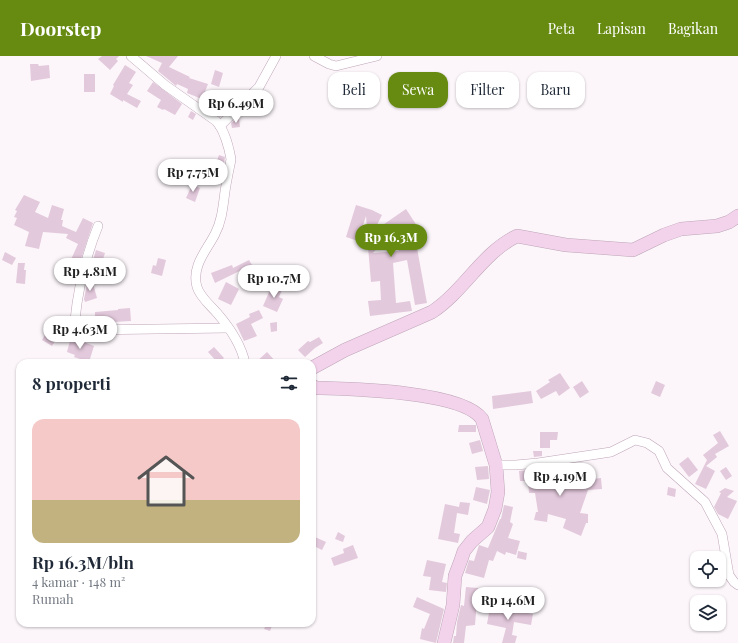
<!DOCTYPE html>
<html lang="id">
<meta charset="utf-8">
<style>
:root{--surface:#fff;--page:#f2f2f3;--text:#1f2937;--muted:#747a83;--accent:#678b11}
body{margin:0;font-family:"Playfair Display",serif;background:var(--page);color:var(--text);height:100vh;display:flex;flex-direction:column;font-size:15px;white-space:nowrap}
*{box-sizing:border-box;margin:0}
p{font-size:13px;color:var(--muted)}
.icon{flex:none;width:22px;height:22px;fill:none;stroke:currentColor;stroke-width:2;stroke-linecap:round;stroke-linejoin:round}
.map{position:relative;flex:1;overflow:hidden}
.side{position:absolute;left:16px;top:303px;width:300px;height:268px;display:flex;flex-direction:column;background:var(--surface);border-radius:12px;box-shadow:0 1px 3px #0004}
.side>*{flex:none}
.top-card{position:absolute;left:328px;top:16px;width:350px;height:36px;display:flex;gap:8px}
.controls{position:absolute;left:690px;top:495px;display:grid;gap:8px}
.controls a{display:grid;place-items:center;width:36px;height:36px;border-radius:8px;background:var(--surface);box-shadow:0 1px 3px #0004;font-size:20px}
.price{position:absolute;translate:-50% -34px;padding:0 9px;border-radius:14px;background:#fff;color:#222;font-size:13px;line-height:26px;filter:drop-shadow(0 1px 2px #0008)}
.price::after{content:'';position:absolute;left:50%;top:24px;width:12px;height:9px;margin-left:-6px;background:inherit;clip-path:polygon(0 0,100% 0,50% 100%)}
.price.selected{background:var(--accent);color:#fff}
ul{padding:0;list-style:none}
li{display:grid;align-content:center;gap:8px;height:212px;padding:0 16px}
li span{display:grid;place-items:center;height:124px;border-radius:12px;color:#555}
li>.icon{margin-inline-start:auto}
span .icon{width:72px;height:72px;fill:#fffc;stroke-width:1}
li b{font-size:17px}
h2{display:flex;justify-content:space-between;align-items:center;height:48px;padding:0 16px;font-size:17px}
.pill{padding:0 14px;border-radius:12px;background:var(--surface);box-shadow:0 1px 3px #0004;font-size:14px;line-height:36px}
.pill.selected{background:var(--accent);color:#fff}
header{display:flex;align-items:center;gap:24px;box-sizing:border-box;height:56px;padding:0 20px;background:var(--accent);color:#fff}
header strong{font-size:19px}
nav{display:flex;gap:22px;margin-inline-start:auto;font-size:14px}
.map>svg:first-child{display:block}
.building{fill:#e3c9dc}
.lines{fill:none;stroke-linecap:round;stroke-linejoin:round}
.street-casing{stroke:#bea5b7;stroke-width:10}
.secondary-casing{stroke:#bea5b7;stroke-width:14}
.street{stroke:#fff;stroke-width:9}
.secondary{stroke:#f3d3ec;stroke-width:13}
</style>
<header>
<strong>Doorstep</strong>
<nav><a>Peta</a><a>Lapisan</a><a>Bagikan</a></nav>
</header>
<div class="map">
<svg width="738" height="587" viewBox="0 0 738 587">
<rect width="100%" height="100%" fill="#fcf6fa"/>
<g class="building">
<path d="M102,0H119L116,3L118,5L110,14L98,3Z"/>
<path d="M146,0H178L169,11L190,21L189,22L208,28L202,43L187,37L188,33L177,28L176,30L169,24L158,15L162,7Z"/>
<path d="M30,8H38L39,10L49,9L50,22L31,25Z"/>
<path d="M125,9L136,16L129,27L133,29L127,38L141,45L137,52L123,44V46L110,38L114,30L113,29Z"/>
<path d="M215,14L223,17L219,31L211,28Z"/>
<rect x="84" y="18" width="11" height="18"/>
<path d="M153,26L182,48L175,59L164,53L163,54L157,51L161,44L147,35Z"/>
<path d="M224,38L233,48L220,61L211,51Z"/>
<path d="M191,55L196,58L193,64L188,61Z"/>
<path d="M239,62L240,71L232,72L231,67L236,63Z"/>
<path d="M219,99L225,101L223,115L214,112Z"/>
<path d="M192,129L200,132L195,146L186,142Z"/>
<path d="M24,139L40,146L35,156L48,162L52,149L64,153L61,164H63L62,170L76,176L83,162L93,167L78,212L69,208L78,188L66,182L68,178L43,176L39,193L25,190L29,176L14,169L17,162L14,161L17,155L15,154Z"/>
<path d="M356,149L372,154L382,159L374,175L406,153L421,176L415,181L427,247L415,249L407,204L393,207L396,247L410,245L412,255L370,260L368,245L381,244L380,225L371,226L368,191H378L373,197L399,195L388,178L380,188L372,181L375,177L367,173L366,160L358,185L346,181Z"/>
<path d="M96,194L105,197L101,209L103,210L100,223L89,218Z"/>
<path d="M5,196L16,202L12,209L2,204Z"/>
<path d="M158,202L166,204L162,220L151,217L153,209L156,210Z"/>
<path d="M249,204L252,209L215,227L211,217L232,209L233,212Z"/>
<path d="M18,207H25L24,214H26L25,228L16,227Z"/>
<path d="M68,219L76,221L74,228L67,227Z"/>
<path d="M88,223L92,224L97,242L85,246L84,243Z"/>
<path d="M226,226L239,233L231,249L218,243Z"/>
<path d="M268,227L282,234L279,241L283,243L277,256L263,250L270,234Z"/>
<path d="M130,252L131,265L95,267V256L118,254V253Z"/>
<path d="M259,254L263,262L251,268L257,280L244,285L236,268L250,261L249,258Z"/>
<path d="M277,266V275L271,276L270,267Z"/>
<path d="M49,272L59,279L52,290L42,284Z"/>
<path d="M71,281L94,290L89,306L74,301L75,299L67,296Z"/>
<path d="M319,281L323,287L315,292L305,301L298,294L308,285L310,286Z"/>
<path d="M214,291L224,302L218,307L208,296Z"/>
<path d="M267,296L277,307H255Z"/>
<path d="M560,317L570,332L559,340L556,335L541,343L536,335L550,326L548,324Z"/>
<path d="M582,325L589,336L580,342L573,331Z"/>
<path d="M656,325L665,329L660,341L651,337Z"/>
<path d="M531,335L533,347L493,353L492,340Z"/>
<path d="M459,369H476V376H458Z"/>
<path d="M720,375L729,390L715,398L717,401L706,410L715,415L706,433L695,428L707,404L703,399L718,387L713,379Z"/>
<path d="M540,376H558L557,384H550V392H540Z"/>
<path d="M480,384L483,395L472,398L469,387Z"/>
<path d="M533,395H542V400L534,401Z"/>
<path d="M688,401L698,414L689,421L679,408Z"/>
<path d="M488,410L489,423L477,424L475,411Z"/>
<path d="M726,411L732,420L726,424L720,415Z"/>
<path d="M541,413V419L562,420V414H573V429L586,433L585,419H592L593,423L601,422L602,433L588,434L580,457L588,458V467H586L581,480L563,472L566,463L548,458L547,466L534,464L536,456H538L535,437H529L528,425H520L519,415Z"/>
<path d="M476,431L490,434L487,448L473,444Z"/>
<path d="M668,431L676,433L675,441L667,439Z"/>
<path d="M725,432L734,435L727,441L737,445L728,463L718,458L714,451L721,437L719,436Z"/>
<path d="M460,446L470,447L468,459L457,457L454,477L460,478L458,487L438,483L445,448L459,451Z"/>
<path d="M504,449L513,451L510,466L513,468L508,482L520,485L516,499L506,496L505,499L497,495L493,505L489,504L484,522L465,517L469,504L474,505L479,489L488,492L500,463H501Z"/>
<path d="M338,476L345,480L343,486L335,483Z"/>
<path d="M315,481L326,486L322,494L312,489Z"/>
<path d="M353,489L358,502L334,510L331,502L344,497L343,493Z"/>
<path d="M518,495L527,497L526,504L517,502Z"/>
<path d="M427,504L446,508L442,526L447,527L446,536L429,534L431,521L423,520Z"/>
<path d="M466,531L478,532L475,569L466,570L464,587H453L454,580H456L457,566L461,549L464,550Z"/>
<path d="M417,541L444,553L436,587L420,583L422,572L424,573L430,558L413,551Z"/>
<path d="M505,549L517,552V555L533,558L531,569L514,566L512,579L517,580L515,587H502L506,572L487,568L490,551L504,554Z"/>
<path d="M267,567H273L270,575L264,573Z"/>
</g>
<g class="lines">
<defs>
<g id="street">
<path d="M131,0L165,29L216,65C224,73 229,92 231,103C230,110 228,117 227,124C223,142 224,161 215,178C207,194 191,210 197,231C200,241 210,249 217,257C230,272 241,288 245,307"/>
<path d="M314,0L329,8L336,10L377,0"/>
<path d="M220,70L259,31L276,0"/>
<path d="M98,170C86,200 78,233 75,264C77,270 79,273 85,274L228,272"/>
<path d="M496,409H516L538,407L611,396L635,384L647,387L659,395L667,412L705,446L722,478L729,519L734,526L738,529"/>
</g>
<g id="secondary">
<path d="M312,312L345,294L432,256C464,235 482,197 517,180L566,189L633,194L664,179L681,173L717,170L729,166L738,160"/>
<path d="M312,330L317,332C352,333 462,335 482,363L496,409L498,436L495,453L488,471L472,485L464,495L461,504L455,520L453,549L444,587"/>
</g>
</defs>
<use href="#street" class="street-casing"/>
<use href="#secondary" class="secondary-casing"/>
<use href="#street" class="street"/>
<use href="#secondary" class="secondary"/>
</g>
</svg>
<div class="controls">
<a><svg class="icon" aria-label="locate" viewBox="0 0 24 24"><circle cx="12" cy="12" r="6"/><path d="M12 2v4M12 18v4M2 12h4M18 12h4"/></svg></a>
<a><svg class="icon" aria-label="layers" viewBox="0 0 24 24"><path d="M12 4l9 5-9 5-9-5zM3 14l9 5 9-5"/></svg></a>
</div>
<b class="price" style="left:236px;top:68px">Rp 6.49M</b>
<b class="price" style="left:193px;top:137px">Rp 7.75M</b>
<b class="price selected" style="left:391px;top:202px">Rp 16.3M</b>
<b class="price" style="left:90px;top:236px">Rp 4.81M</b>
<b class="price" style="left:274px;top:243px">Rp 10.7M</b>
<b class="price" style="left:80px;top:294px">Rp 4.63M</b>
<b class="price" style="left:560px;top:441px">Rp 4.19M</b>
<b class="price" style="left:508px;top:565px">Rp 14.6M</b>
<div class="top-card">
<a class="pill">Beli</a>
<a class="pill selected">Sewa</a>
<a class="pill">Filter</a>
<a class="pill">Baru</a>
</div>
<section class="side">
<h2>8 properti<svg class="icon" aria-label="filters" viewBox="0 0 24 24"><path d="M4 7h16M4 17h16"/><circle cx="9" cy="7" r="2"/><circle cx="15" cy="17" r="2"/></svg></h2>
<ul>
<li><span style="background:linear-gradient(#f6c9c9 65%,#c2b280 0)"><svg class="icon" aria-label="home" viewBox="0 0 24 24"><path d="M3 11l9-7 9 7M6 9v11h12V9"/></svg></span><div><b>Rp 16.3M/bln</b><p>4 kamar · 148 m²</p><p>Rumah</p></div></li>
</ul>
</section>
</div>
